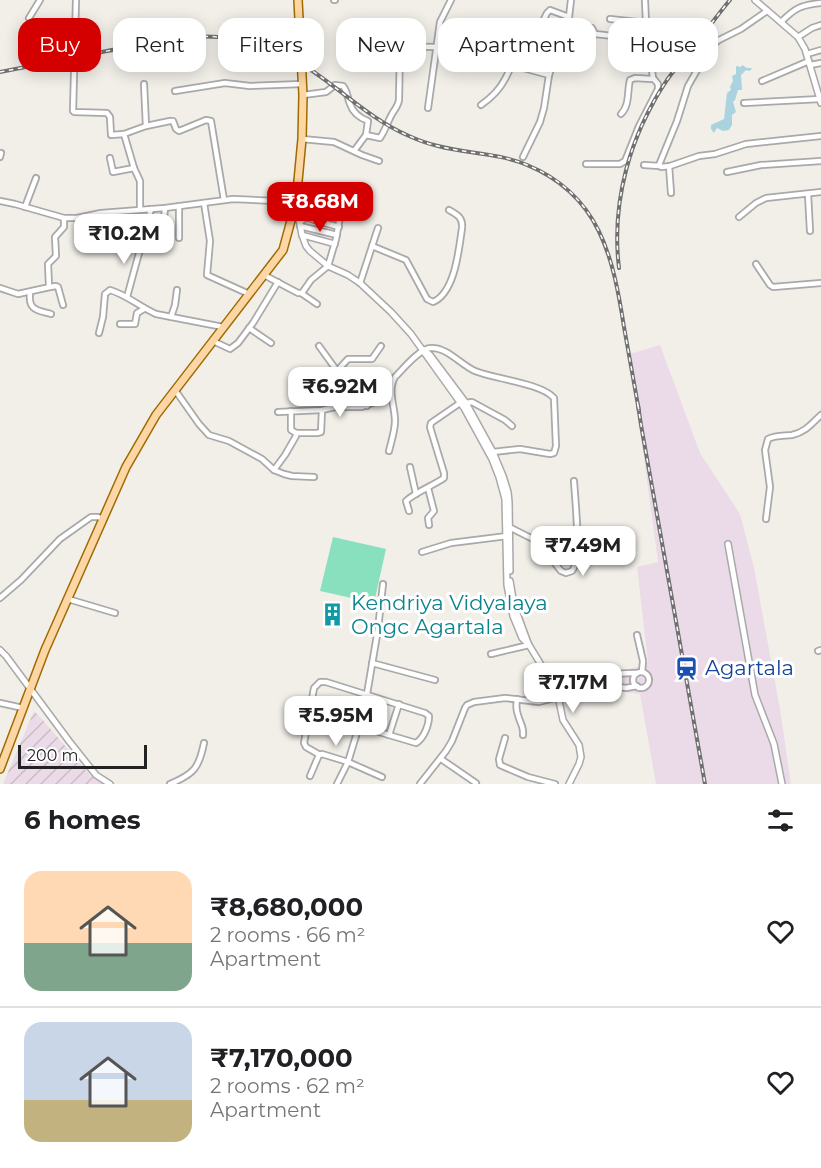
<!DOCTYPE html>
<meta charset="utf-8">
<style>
:root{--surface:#fff;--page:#f2f2f2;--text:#202124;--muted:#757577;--line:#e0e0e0;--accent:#d40000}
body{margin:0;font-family:Montserrat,sans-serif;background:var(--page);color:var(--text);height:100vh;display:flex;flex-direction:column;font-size:22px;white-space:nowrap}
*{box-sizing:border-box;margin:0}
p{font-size:20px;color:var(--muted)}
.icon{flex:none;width:33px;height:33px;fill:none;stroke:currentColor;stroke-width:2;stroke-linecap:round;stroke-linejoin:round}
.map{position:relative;height:784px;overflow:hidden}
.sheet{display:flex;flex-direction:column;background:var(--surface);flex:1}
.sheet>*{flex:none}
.top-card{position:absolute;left:18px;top:18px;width:786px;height:54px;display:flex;gap:12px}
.scale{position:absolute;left:18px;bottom:15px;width:129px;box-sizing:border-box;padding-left:6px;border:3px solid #222;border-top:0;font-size:16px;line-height:21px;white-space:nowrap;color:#222;-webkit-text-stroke:4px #fff;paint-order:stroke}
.price{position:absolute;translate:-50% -51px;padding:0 14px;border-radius:12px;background:#fff;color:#222;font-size:20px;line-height:39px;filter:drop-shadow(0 2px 3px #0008)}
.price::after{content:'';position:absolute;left:50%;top:36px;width:18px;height:14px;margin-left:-9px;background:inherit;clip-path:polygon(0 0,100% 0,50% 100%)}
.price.on{background:var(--accent);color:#fff}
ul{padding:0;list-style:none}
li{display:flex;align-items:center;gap:18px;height:150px;padding:0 24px}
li+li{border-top:2px solid var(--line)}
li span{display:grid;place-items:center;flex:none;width:168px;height:120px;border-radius:18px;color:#555}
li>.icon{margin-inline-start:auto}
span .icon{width:72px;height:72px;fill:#fffc;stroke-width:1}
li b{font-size:26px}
h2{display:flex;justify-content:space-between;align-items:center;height:72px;padding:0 24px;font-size:26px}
.chip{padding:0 21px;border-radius:18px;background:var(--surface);box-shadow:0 3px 15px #0003;font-size:21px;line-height:54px}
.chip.on{background:var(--accent);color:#fff}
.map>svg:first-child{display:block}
.industrial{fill:url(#industrial-furrows)}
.railway{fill:#ebdbe8}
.pitch{fill:#88e0be}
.water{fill:#aad3df}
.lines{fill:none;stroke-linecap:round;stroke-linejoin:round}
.minor-casing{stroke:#a9a9a9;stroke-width:8}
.tertiary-casing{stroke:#a9a9a9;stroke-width:8}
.primary-casing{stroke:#a06b00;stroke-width:10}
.minor{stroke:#fff;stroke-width:4.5}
.tertiary{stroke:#fff;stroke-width:5}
.primary{stroke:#fcd6a4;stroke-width:7}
.rail-casing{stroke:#707070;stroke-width:4}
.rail{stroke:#fff;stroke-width:1.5;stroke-dasharray:4.5;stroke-linecap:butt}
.labels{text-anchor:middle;stroke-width:6;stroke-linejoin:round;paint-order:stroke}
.culture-label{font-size:21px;fill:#0d838f;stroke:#fff;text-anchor:start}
.transit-label{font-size:21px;fill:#164399;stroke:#fff;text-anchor:start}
</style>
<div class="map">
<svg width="821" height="784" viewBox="0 0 821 784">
<defs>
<pattern id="industrial-furrows" width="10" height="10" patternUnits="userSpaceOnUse" patternTransform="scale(1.5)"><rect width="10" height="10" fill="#ebdbe8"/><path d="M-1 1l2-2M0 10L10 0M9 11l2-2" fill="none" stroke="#c9bcc7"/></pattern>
</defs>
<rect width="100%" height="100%" fill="#f2efe9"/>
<path class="industrial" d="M34,711L41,718L91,776L102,784H3Z"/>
<path class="railway" d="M660,345L700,453L740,514L754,568L780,709L791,784H656L640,694L603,689L569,696L565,685L641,666L648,662L637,567L658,562L630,354Z"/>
<path class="pitch" d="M333,537L386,549L374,603L320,591Z"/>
<path class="water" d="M742,65L747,68H752L750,71L746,70L741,75L742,90H738L735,100L733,102L736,112L732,115V125L729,130L723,131L717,128L714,133L711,129V125L724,119L727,93L731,90L730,87L733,81L732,76L736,74V66L741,67Z"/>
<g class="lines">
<defs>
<g id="minor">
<path d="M76,0L73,111L74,112L107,113L110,117L111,135L124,134"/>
<path d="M334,0H335"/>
<path d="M767,11L741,29L719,40L711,46L688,86L677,121L659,165L661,167L670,166L699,156L715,154L746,144L821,136"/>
<path d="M29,18L40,0"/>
<path d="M610,19L646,23"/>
<path d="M781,22C795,8 801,5 821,3"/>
<path d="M568,24L592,28L595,34L649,40"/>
<path d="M501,28L504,25L516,26L538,31L547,13L550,10L569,17"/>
<path d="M798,37L812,28L821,25"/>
<path d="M379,46L437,47"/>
<path d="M807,54L821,50"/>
<path d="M810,65L821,63"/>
<path d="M762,81L809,61"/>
<path d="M144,84L146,126"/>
<path d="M175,91L225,83L250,86L302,84"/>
<path d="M303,95L326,92L335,85L343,86C348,92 347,97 350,104C353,113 360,118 368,121L366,135"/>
<path d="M744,103L820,99"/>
<path d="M481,105C491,98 499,91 505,79C508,74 509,70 512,65L549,75"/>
<path d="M428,108L440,22L451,0"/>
<path d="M621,114C630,105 627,91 630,80L635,78L652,79L653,78L646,23L645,0"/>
<path d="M302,139L334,142L362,155L379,161"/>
<path d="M354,151L366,135L380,138C386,129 387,123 392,114C395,109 398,106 399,100L400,46"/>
<path d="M0,157L1,153"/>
<path d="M523,157L540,122L544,108L549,75L569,17L571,0"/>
<path d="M110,158L113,172L134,168"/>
<path d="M586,164H620L625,161L639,126L658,89V84L653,78"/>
<path d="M644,165L660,166"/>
<path d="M669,166L671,193"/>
<path d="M727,172L761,165L821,161"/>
<path d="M808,194L810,231"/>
<path d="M0,201L15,204L64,218H77L101,213L165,208L233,199L296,202"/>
<path d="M204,203L210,241L207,275L249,294"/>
<path d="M179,206V238"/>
<path d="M25,207L36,178"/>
<path d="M140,209V181L134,168L124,134L146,126L170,121H173L176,129L179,131L206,120L211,121L224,200"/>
<path d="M311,211L340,219"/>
<path d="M739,217L756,203L766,198L821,192"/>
<path d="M307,218L339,227"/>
<path d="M300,222C309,216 311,211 313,200"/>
<path d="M300,226L337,235"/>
<path d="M302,235L335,244"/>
<path d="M162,239L165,208"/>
<path d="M372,246L406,260L427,299L433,302C455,293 459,249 462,228C463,218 458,215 449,210"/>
<path d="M756,264L770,285L773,287L821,283"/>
<path d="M264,275L298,293H302L311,280L328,266L336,239L341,211C329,202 311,200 297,199"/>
<path d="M360,283L378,228"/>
<path d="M0,288L18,294L50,287"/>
<path d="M30,292C28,310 36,310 51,314"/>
<path d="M301,293L317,304"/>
<path d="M127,297L151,209"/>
<path d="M63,305L58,287L56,286L50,287L49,286L48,264L56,256L55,237L64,227V218"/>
<path d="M171,317L175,305L177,290"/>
<path d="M120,324H135L137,313L144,309"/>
<path d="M249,328L271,343"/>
<path d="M99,333L103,317L105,294L110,290C127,295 140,307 156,314L223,327"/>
<path d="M213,341L230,349L238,343L253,323L278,282"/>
<path d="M319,346L340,375L367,406"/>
<path d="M337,371L348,359H372L381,346"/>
<path d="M175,390L199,424L209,435L229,441L262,459L274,470L284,474L292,476L314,477"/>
<path d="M466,403L472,402L505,420L512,426"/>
<path d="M278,412L322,410L335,407H362L380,400L391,392"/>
<path d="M296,433H317L321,432L322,410"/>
<path d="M389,451C391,442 395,431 395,421C395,406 387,391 395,377C403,369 420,348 431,348C447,347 461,365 475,371C494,379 541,383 554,398L556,446L554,453L550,454L520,449L493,452"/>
<path d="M410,467L416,494"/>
<path d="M274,470L285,455L296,436V433L291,430V411"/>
<path d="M428,488L434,511L428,518L429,525"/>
<path d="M409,511L406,501C414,493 434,485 444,478V473L430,427L431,423L460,403"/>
<path d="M766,519L770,487L765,450L768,439C776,435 784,436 792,435C806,432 812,423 821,415"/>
<path d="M509,527L535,540L542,547L561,571L566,573L572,571C582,559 575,499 574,481"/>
<path d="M422,552L451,543L507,536"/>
<path d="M0,598L21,580L60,539L91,517H98L103,519"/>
<path d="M68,599L115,613"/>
<path d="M637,635L643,661L642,672"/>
<path d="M818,651L821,650"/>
<path d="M491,654L529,645"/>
<path d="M372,663L435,680"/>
<circle cx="641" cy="680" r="8"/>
<path d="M556,689C582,682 609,672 637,673"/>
<path d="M558,693L600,684L626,688L637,686"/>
<path d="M517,699C516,705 516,710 518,715C520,723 524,727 523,735"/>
<path d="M0,703L23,708"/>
<path d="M359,726L389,735L399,704"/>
<path d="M505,738L499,759L500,765L528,777L555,784"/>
<path d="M320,755L306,747L304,743L314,688L320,682H326L425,713L429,716C429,725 424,738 416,743L389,735"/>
<path d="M441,759L476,783"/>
<path d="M310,776L319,755L322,754L348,762L382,777"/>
<path d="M170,784C194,774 199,768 204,743"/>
<path d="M337,784L348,762L359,726L367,694L378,629L383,584"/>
<path d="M420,784L446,751L452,741L465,708L467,705L474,702L505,698L539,702L558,697"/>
</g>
<g id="tertiary">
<path d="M755,0L798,37L805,49L821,103"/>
<path d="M296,204L302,235L306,246L310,251L328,266L348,275L360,283L391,312L411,334L464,408L492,459L499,477L505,499L507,585L513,616L522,638L529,645L557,691L563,720L579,745L581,757L579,764L569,784"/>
<path d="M424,350L430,355L466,403L493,452L503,476L508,492L509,502L510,571"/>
<path d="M728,544L755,695L774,744L782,784"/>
<path d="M510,581L514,605L528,643"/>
<path d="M0,650L6,656L69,741L96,775L110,784"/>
</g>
<path id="primary" d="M0,769L45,650L126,467L156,415L283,250L296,202L302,139L303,95L298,0"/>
</defs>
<use href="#minor" class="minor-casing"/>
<use href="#tertiary" class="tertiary-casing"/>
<use href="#primary" class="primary-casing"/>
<use href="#minor" class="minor"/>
<use href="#tertiary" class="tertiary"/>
<use href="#primary" class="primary"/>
<defs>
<g id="rail">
<path d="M0,72C36,65 71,58 107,51C129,47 155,39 178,37C216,34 258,39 292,58C333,81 365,117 409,136C418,140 429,144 438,146C468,154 499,153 527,165C600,195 613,257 624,327C629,355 634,383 639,411"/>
<path d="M619,268C611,202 630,135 667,80C677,66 688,53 699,40C709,27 719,13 730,0"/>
<path d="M638,405L641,425L705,784"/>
</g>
</defs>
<use href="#rail" class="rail-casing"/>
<use href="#rail" class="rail"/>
</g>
<defs>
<symbol id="building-bare" viewBox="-9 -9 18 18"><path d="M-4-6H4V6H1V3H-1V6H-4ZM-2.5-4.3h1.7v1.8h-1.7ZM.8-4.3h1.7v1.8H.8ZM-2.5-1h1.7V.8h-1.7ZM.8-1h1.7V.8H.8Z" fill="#0f9aa8" stroke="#fff" stroke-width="2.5" paint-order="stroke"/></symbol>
<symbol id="station-bare" viewBox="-9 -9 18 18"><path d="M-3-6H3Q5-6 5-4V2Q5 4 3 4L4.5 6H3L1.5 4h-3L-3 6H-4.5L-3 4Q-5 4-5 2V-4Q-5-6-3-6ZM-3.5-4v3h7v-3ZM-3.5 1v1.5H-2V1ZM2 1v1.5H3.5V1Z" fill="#1a4fb4" stroke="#fff" stroke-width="2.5" paint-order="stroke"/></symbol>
</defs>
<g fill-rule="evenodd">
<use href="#building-bare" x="316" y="598" width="33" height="33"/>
<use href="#station-bare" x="670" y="652" width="33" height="33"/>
</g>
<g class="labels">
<g class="culture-label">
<text x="351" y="610">Kendriya Vidyalaya<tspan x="351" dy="24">Ongc Agartala</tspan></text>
</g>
<g class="transit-label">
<text x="705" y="675">Agartala</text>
</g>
</g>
</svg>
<div class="scale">200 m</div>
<b class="price on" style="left:320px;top:233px">₹8.68M</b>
<b class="price" style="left:124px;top:265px">₹10.2M</b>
<b class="price" style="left:340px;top:418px">₹6.92M</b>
<b class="price" style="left:583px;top:577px">₹7.49M</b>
<b class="price" style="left:573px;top:714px">₹7.17M</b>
<b class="price" style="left:336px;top:747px">₹5.95M</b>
<div class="top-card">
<a class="chip on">Buy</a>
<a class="chip">Rent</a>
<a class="chip">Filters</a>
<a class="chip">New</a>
<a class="chip">Apartment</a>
<a class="chip">House</a>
</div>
</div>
<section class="sheet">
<h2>6 homes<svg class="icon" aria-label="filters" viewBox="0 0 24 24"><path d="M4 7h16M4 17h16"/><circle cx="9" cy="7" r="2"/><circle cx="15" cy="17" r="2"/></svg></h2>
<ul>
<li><span style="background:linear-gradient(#ffd9b3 60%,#7fa58c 0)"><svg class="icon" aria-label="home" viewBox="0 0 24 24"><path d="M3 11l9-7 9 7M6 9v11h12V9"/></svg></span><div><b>₹8,680,000</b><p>2 rooms · 66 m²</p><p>Apartment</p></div><svg class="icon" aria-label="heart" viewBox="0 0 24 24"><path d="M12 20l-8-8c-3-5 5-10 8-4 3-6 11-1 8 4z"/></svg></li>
<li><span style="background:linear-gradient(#c9d6e8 65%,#c2b280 0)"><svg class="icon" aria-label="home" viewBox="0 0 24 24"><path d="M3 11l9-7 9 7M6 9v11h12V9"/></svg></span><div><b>₹7,170,000</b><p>2 rooms · 62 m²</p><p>Apartment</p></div><svg class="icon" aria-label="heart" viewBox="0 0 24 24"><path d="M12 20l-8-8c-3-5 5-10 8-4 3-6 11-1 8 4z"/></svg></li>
</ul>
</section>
